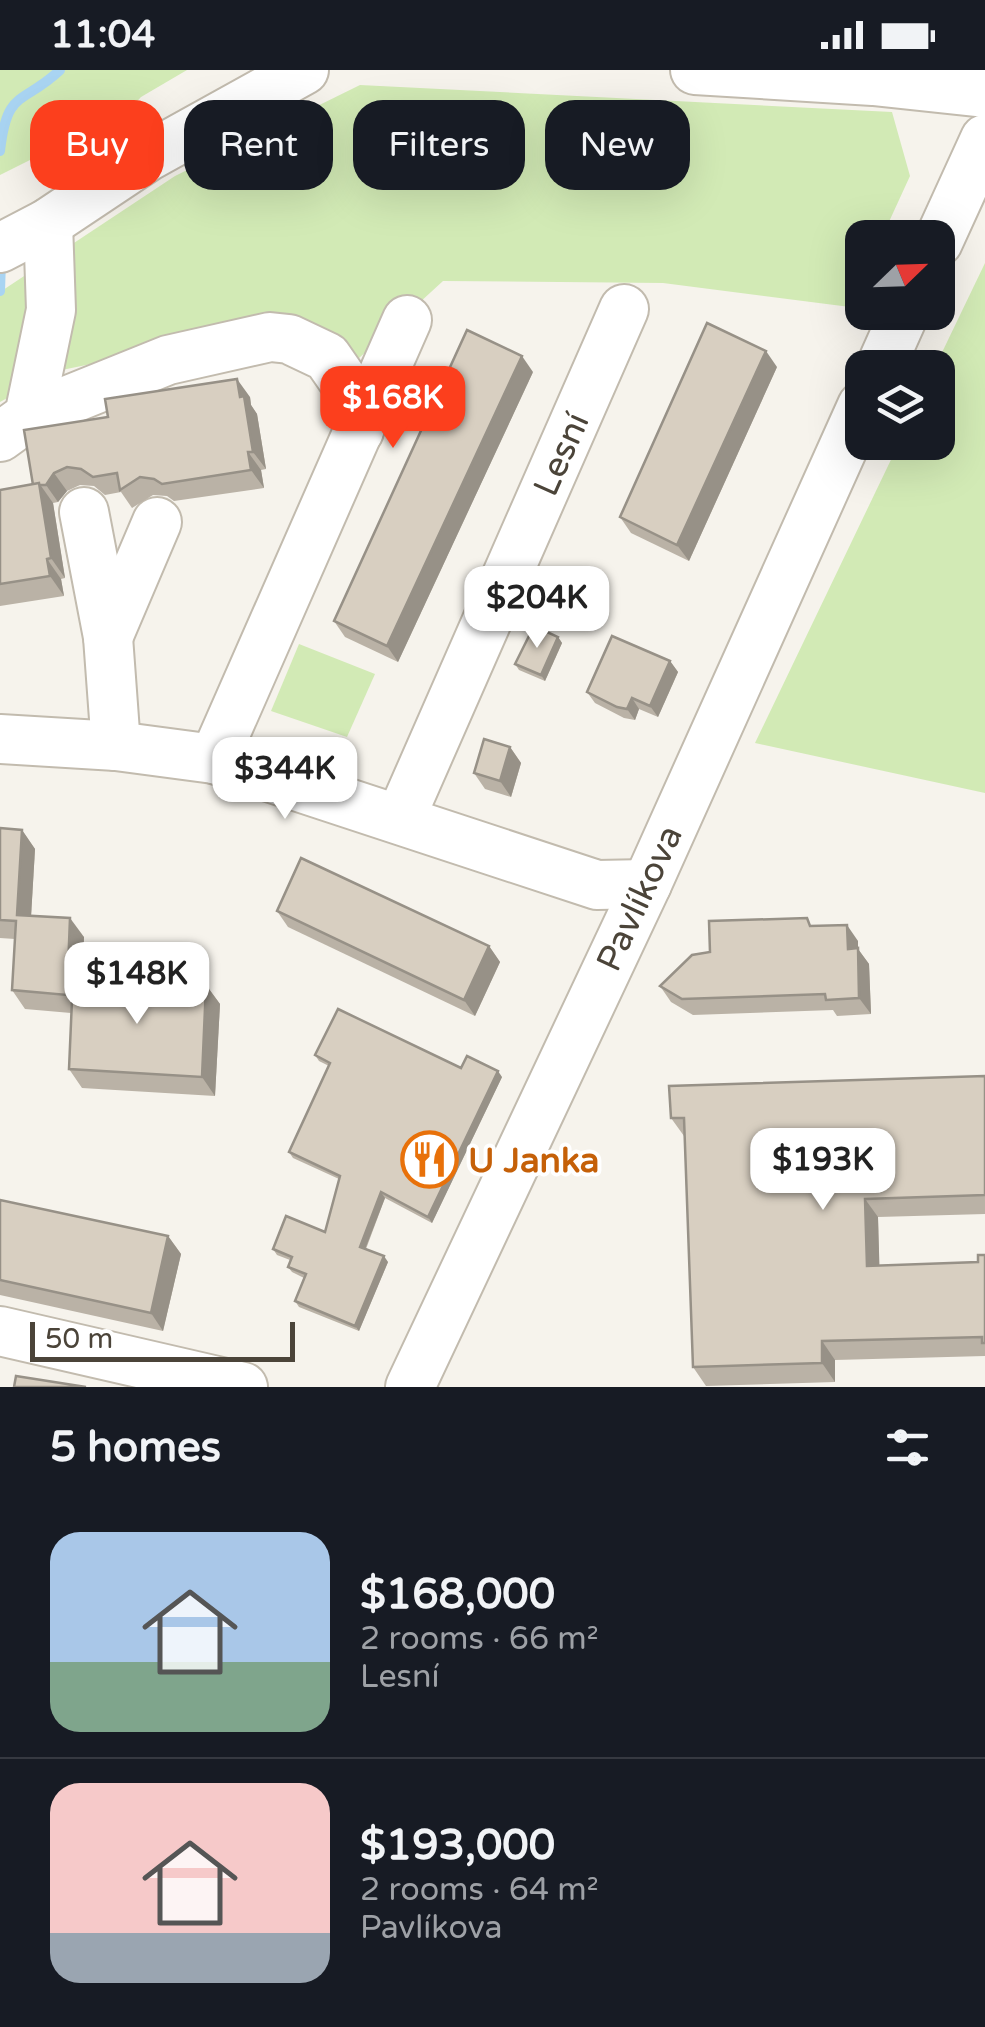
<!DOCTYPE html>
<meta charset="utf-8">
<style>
:root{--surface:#171b24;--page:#242831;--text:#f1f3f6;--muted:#9ea1a6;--line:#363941;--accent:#fc3f1d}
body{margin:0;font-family:"Varela Round",sans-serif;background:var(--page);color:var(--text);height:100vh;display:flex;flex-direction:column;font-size:38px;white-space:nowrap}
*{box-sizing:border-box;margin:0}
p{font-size:32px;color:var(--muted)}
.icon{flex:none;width:55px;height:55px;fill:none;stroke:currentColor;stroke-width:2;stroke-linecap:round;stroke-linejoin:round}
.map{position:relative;height:1317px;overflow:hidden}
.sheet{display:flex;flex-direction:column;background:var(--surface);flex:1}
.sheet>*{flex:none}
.top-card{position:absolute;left:30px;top:30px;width:925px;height:90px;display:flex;gap:20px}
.needle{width:65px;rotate:67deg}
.buttons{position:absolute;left:845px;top:150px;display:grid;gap:20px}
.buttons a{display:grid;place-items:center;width:110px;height:110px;border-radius:20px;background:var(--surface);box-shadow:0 10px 40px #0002;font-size:50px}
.scale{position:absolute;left:30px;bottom:25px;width:265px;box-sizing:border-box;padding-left:10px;border:5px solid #4b4439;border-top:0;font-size:28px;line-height:35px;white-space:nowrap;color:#4b4439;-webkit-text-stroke:8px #fff;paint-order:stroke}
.price{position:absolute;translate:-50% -85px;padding:0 22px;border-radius:20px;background:#fff;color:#222;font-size:32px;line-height:65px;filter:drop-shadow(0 2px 5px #0008)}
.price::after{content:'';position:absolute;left:50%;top:60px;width:30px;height:22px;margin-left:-15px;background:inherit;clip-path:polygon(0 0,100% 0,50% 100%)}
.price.selected{background:var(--accent);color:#fff}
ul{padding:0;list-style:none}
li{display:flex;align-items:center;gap:30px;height:250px;padding:0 50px}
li+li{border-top:2px solid var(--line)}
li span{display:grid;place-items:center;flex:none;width:280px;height:200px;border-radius:30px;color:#555}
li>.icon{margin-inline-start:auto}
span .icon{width:120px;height:120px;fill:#fffc;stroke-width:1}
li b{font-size:42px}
h2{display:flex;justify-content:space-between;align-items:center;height:120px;padding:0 50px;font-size:42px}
.pill{padding:0 35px;border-radius:30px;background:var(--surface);box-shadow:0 10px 40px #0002;font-size:35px;line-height:90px}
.pill.selected{background:var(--accent);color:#fff}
.status{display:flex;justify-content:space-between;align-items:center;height:70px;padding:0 50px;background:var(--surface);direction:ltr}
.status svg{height:28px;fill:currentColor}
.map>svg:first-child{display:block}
.green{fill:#d2eab5}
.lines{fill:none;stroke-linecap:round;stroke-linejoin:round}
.stream{stroke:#a9d4f2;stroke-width:10}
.minor-casing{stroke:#c2bbae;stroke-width:52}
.minor{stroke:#fff;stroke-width:48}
.wall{fill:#bab2a6}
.shaded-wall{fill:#979187}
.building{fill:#d8cfc1;stroke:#979187;stroke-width:2.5}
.labels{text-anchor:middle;stroke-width:8;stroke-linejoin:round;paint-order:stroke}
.street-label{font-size:35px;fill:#4b4439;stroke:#fff}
.food-label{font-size:35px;font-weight:bold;fill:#c56008;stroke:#fff;text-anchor:start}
</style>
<div class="status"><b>11:04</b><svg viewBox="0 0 49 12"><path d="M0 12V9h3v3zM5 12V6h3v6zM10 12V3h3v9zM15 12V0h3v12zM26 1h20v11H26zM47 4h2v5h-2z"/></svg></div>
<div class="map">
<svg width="985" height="1317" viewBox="0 0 985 1317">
<rect width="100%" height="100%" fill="#f6f3ec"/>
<g class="green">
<path d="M0,0H187L141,27L128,41L0,105Z"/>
<path d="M360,15L892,42L910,106L882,167L862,168V209L850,237L663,213L443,211L358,289L297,259L203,271L57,301L0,332V222L175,106Z"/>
<path d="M985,193V723L755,673L899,373L938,372V298L935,297Z"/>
<path d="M299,574L375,604L347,667L271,641Z"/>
</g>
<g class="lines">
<g class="stream">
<path d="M0,81C7,18 23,35 60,0"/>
<path d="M0,221L1,191"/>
</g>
<defs>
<g id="minor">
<path d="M695,0L873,11L985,23"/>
<path d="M938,172L985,69"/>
<path d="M0,178L48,153L147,87L304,0"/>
<path d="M407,250L214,689L597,815L647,814"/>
<path d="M880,298L905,242"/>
<path d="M29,346L168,290L270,267L289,269L327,287L345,313L359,361"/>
<path d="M0,367L29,346L51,240L48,153"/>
<path d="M84,442L108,567L116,676"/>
<path d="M108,567L157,452"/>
<path d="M0,669L116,676L214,689"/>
<path d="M400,749L624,239"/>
<path d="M0,1261L243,1317"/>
<path d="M410,1317L647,814L862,336"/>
</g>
</defs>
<use href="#minor" class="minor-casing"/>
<use href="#minor" class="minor"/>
</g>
<g class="wall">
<path d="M777,297L689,491L631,463L620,447Z"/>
<path d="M533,302L398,592L345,567L334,551Z"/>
<path d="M250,327L251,335L257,344L266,399L261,400L264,418L174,431L167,426L153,425L132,438L121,422L105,425L94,416L80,415L67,421L58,432L53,433L65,508L61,509L64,526L0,536V420L33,415L24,360Z"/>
<path d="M558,567L562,573L545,611L519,600L515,594Z"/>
<path d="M670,591L678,602L658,647L639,639L635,650L624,648L595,633L587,622Z"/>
<path d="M510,677L521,693L511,727L485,719L474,703Z"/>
<path d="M0,758L22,760L35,779L31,846L84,867L82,908L206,915L220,934L215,1026L82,1018L69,999L71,943L25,939L12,920L15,869L0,868Z"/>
<path d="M277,841L489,876L500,892L475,946L288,857Z"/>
<path d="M812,856L858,871V879L869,894L871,944L837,946L833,940L693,945L671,932L660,916Z"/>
<path d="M315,985L461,998L502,1007L432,1153L385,1128L366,1179L388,1192L359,1261L299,1237L295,1231L304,1208L292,1202L288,1197L290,1190L277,1185L273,1179L325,1162L339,1109L293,1088L289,1082L329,996L319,991Z"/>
<path d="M985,1006V1144L878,1147L879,1196L978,1192L985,1185V1286L835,1290V1312L706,1316L693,1297L684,1066L671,1048Z"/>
<path d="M0,1130L168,1166L181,1184L163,1261L0,1225Z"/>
</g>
<g class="shaded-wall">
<path d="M766,281L777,297L689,491L677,475Z"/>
<path d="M522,286L533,302L398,592L387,576Z"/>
<path d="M237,309L250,327L251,335L257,344L266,399L253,382L240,327Z"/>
<path d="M248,382L261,400L264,418L251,400Z"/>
<path d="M54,403L67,421L58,432L46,415Z"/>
<path d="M39,413L53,433L65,508L51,488Z"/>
<path d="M47,489L61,509L64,526L50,506Z"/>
<path d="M558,567L562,573L545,611L541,605Z"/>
<path d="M670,591L678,602L658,647L650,636Z"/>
<path d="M632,628L639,639L635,650L627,639Z"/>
<path d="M510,677L521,693L511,727L500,711Z"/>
<path d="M22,760L35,779L30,864L17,845Z"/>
<path d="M70,848L84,867L80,944L67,925Z"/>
<path d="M847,855L858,871V879L869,894L871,944L859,928L848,879Z"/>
<path d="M489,876L500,892L475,946L464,930Z"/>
<path d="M206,915L220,934L215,1026L202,1007Z"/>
<path d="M498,1001L502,1007L432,1153L428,1147Z"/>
<path d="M381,1122L385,1128L364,1182L360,1177Z"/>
<path d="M865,1129L878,1147L880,1215L867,1196Z"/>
<path d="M168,1166L181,1184L163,1261L151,1243Z"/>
<path d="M384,1186L388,1192L359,1261L355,1256Z"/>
<path d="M822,1271L835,1290V1312L822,1293Z"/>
</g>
<g class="building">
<path d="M707,253L766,281L677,475L620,447Z"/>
<path d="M467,260L522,286L387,576L334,551Z"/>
<path d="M237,309L240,327L244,326L253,382H248L251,400L162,414L154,409L140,407L120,420L117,403L93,407L81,399L67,397L54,403L46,415H33L24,360L108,347L105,329Z"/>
<path d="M39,413L51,488L47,489L50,506L0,514V420Z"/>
<path d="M534,556L558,567L541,605L515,594Z"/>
<path d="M612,566L670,591L650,636L632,628L627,639L617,637L587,622Z"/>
<path d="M484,669L510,677L500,711L474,703Z"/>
<path d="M0,758L22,760L17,845L70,848L67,925L12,920L16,851L0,850Z"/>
<path d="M301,788L489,876L464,930L277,841Z"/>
<path d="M807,848L810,856L847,855L848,879L858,878L859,928L826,930L825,924L682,929L660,916L692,885L710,882L709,851Z"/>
<path d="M73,907L206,915L202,1007L69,999Z"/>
<path d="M338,939L461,998L467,986L498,1001L428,1147L381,1122L360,1177L384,1186L355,1256L295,1231L306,1204L288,1197L292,1187L273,1179L286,1146L325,1162L340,1106L289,1082L330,993L315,985Z"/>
<path d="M985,1006V1125L865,1129L867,1196L978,1192V1185H985V1273H982V1267L822,1271V1293L693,1297L684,1048H671L669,1016Z"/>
<path d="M0,1130L168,1166L151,1243L0,1210Z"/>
<path d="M16,1306L86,1317H14Z"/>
</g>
<defs>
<symbol id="restaurant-ring" viewBox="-11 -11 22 22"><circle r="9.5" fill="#fff" stroke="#e8710a" stroke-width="1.5"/><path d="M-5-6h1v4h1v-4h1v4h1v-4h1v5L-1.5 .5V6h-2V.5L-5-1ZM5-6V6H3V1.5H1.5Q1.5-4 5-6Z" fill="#e8710a"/></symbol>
</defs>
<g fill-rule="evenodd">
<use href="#restaurant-ring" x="398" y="1058" width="63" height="63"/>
</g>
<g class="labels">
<g class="street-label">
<text transform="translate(561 384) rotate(-66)" y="12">Lesní</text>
<text transform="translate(639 828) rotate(-65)" y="12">Pavlíkova</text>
</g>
<g class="food-label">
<text x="468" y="1102">U Janka</text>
</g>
</g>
</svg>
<div class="buttons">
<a><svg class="needle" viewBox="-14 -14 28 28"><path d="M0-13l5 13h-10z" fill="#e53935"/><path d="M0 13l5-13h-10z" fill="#9ea1a6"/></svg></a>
<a><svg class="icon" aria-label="layers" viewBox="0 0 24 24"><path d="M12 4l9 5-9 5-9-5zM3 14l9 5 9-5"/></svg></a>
</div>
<div class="scale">50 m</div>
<b class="price selected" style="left:393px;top:381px">$168K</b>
<b class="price" style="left:537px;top:581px">$204K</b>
<b class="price" style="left:285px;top:752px">$344K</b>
<b class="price" style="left:137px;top:957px">$148K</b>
<b class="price" style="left:823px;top:1143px">$193K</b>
<div class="top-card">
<a class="pill selected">Buy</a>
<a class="pill">Rent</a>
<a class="pill">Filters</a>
<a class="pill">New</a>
</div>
</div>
<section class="sheet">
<h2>5 homes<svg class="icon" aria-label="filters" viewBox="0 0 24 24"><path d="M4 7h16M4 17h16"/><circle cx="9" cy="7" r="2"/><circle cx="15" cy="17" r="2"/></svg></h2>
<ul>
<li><span style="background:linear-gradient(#a9c7e8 65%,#7fa58c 0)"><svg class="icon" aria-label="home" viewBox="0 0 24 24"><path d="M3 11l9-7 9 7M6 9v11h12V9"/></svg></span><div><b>$168,000</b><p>2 rooms · 66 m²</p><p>Lesní</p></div></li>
<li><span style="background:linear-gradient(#f6c9c9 75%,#9aa5b1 0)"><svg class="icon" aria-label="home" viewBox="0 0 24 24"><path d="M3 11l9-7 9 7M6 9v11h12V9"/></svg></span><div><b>$193,000</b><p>2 rooms · 64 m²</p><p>Pavlíkova</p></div></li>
</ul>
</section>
